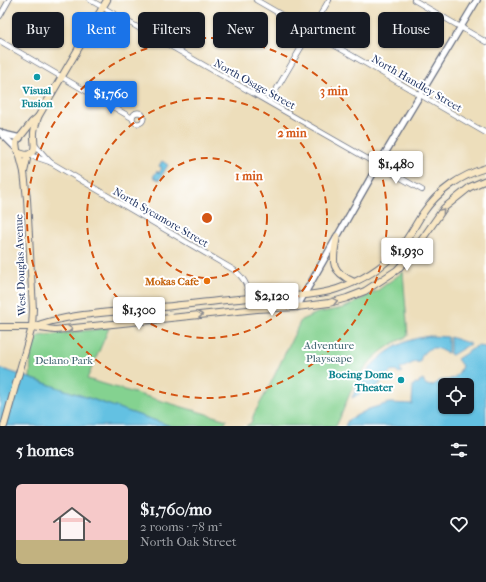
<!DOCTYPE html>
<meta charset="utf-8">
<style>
:root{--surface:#171b24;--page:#20242c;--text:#f1f3f6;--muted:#9ea1a6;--accent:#1a73e8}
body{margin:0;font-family:"IM FELL French Canon",serif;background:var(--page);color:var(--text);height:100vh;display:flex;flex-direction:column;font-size:15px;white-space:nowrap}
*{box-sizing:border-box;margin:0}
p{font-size:13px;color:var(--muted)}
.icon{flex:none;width:22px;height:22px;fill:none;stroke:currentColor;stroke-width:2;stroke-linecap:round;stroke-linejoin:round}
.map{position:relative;height:426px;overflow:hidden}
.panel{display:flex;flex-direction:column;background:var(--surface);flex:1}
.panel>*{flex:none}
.hud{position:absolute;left:12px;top:12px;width:462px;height:36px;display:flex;gap:8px}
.fabs{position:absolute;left:438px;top:378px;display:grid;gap:8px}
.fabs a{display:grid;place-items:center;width:36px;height:36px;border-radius:6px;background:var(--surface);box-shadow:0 1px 3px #0004;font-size:20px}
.price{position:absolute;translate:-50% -34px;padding:0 9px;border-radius:4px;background:#fff;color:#222;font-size:13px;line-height:26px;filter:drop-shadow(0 1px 2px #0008)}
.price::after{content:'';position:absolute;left:50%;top:24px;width:12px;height:9px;margin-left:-6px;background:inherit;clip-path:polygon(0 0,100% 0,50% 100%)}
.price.on{background:var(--accent);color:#fff}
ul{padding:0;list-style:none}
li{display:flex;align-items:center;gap:12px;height:100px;padding:0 16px}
li span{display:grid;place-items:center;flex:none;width:112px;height:80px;border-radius:6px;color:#555}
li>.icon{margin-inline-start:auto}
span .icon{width:48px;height:48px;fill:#fffc;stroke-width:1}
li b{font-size:17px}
h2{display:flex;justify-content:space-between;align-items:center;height:48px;padding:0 16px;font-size:17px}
.pill{padding:0 14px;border-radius:6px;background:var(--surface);box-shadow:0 1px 3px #0004;font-size:14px;line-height:36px}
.pill.on{background:var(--accent);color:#fff}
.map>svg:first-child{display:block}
.green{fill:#84d290;stroke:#508077}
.water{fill:#64c1e2;stroke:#4078a0;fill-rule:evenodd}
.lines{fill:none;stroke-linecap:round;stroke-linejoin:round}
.minor-casing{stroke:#646c7f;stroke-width:6}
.tertiary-casing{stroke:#646c7f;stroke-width:8}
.secondary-casing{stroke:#646c7f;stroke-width:8}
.minor{stroke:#fff;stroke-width:4.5}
.tertiary{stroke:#fff;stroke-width:5.5}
.secondary{stroke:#f9e7c3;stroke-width:6}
.oneway{stroke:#8a8b90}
.ring{fill:none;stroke:#d45514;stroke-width:2;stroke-dasharray:7 5}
.culture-dot{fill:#0f9aa8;stroke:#fff;stroke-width:1.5}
.food-dot{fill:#e8710a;stroke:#fff;stroke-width:1.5}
.labels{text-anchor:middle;stroke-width:4;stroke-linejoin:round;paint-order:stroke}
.street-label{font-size:11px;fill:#1b2f5e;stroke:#fff}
.culture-label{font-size:11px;font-weight:bold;fill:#0d838f;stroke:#fff}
.food-label{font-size:11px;font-weight:bold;fill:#c56008;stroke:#fff;text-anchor:end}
.park-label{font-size:11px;fill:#3a606d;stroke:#fff}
.centre{fill:#d45514;stroke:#fff;stroke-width:2}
.ring-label{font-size:12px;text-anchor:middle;font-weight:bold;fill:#d45514;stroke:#fff;stroke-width:4;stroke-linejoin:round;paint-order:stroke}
</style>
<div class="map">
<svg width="486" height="426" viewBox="0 0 486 426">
<rect width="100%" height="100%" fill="#fff"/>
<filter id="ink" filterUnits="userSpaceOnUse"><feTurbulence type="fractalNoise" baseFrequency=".025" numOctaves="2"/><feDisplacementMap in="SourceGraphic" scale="8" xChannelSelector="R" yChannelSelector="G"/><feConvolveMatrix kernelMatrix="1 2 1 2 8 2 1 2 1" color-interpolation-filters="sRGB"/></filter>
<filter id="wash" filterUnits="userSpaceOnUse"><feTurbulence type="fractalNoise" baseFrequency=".012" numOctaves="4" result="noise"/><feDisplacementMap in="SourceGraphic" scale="16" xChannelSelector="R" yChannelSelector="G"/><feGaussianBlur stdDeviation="0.9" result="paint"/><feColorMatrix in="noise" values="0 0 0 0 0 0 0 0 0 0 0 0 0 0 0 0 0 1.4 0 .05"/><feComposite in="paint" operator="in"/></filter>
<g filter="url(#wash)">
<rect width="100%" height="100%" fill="#eddebb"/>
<g class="green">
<path d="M403,272L408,336C377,350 362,366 348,398C344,407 341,417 336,426H246L251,423L254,414L268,389L301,320L317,313L344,308L377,291Z"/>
<path d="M109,328L87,379L227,420L223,426H171L30,378C32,361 27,350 39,336Z"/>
</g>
<g class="water">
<path d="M162,161L168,165L159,180L153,177L157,171L159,173L162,168L159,166Z"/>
<path d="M430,336L448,337V353C444,352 442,351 439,349C429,345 421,353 420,362L417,363V361L400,369L402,372L400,373L395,371L390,372L375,389L363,392L352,398C366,364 393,340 430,336Z"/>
<path d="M450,337L468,343L470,344L452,355L450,354Z"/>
<path d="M477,346L486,347V426H345L348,420L369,409L389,403L412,404L413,385L416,383L419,384V381L423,380L425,384C431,387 434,386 438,381C450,379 456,381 462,366L457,359ZM445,385H467V407H445Z"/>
<path d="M0,368L171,426H0Z"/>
</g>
</g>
<g filter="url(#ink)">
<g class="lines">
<defs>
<g id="minor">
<path d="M90,0L422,190"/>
<path d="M256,0L486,133"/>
<path d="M414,0L486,42"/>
<path d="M0,16L9,0"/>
<path d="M0,41L132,118"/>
<path d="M269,102L329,0"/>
<circle cx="138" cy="118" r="5.5"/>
<path d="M35,145L50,162"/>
<path d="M29,155L50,162L234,270C244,278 248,285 249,298"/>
</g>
<g id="tertiary">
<path d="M0,132L16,148"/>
<path d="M3,134L20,138"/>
<path d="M297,307L378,165L477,0"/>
</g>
<g id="secondary">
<path d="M17,150L16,142L32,122L38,117"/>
<path d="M19,153L26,155C39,152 33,143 34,133C34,128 37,122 38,117L107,0"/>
<path d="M24,172L28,155"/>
<path d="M337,236C333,261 328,270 354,282"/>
<path d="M0,327H32L55,330L257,309L297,307L329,303L347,298L365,291L397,270L411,255L444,208L470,187L486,180"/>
<path d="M33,327C67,314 105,313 141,309C177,306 213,301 249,298C278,295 309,298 337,289C361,281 383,268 400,248C409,238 415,225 423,213C438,191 461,175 486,168"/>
<path d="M4,426L32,327L33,309L27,199L24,172L19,153"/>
</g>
</defs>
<use href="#minor" class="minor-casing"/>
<use href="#tertiary" class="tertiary-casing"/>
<use href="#secondary" class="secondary-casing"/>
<use href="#minor" class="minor"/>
<use href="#tertiary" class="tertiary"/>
<use href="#secondary" class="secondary"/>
</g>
<defs><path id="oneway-chevron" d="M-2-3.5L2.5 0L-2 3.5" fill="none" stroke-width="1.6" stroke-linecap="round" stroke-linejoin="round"/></defs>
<g class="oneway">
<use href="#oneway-chevron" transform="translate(442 211) rotate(-50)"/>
<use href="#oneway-chevron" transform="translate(335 301) rotate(-14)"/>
<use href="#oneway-chevron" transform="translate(200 315) rotate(-6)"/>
<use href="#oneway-chevron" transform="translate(70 329) rotate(-5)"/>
</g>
</g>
<g class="ring">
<circle cx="207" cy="218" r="60"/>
<circle cx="207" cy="218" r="120"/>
<circle cx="207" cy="218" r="180"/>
</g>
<g class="culture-dot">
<circle cx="37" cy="77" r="4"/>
<circle cx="401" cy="380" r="4"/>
</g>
<circle class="food-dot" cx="207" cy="281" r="4"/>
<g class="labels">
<g class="street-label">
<text transform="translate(417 83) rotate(30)" y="4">North Handley Street</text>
<text transform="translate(255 84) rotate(29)" y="4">North Osage Street</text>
<text transform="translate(161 217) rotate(30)" y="4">North Sycamore Street</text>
<text transform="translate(20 265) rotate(-92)" y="4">West Douglas Avenue</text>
</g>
<g class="culture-label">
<text x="37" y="94">Visual<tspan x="37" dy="13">Fusion</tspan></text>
<text x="393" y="378" text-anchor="end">Boeing Dome<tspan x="393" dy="13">Theater</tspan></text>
</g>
<g class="food-label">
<text x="199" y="285">Mokas Cafe</text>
</g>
<g class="park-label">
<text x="329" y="349">Adventure<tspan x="329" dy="13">Playscape</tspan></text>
<text x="64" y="364">Delano Park</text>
</g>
</g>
<circle cx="207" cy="218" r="6" class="centre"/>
<g class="ring-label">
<text x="334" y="95">3 min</text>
<text x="292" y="137">2 min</text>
<text x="249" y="180">1 min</text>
</g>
</svg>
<div class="fabs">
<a><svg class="icon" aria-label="locate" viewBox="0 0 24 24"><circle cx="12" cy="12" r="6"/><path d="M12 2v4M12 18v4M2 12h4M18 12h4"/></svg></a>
</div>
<b class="price on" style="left:111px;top:115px">$1,760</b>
<b class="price" style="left:396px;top:185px">$1,480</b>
<b class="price" style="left:407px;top:272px">$1,930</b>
<b class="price" style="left:272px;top:317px">$2,120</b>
<b class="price" style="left:139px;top:331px">$1,300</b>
<div class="hud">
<a class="pill">Buy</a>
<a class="pill on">Rent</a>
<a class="pill">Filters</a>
<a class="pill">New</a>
<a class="pill">Apartment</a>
<a class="pill">House</a>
</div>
</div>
<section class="panel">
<h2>5 homes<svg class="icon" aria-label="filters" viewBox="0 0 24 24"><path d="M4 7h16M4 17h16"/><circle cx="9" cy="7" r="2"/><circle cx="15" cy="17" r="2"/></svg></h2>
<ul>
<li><span style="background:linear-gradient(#f6c9c9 70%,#c2b280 0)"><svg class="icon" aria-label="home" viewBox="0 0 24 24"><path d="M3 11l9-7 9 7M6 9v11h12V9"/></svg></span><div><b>$1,760/mo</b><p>2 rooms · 78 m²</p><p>North Oak Street</p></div><svg class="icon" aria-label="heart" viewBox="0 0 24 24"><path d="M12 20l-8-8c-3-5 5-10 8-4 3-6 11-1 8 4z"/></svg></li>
</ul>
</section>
